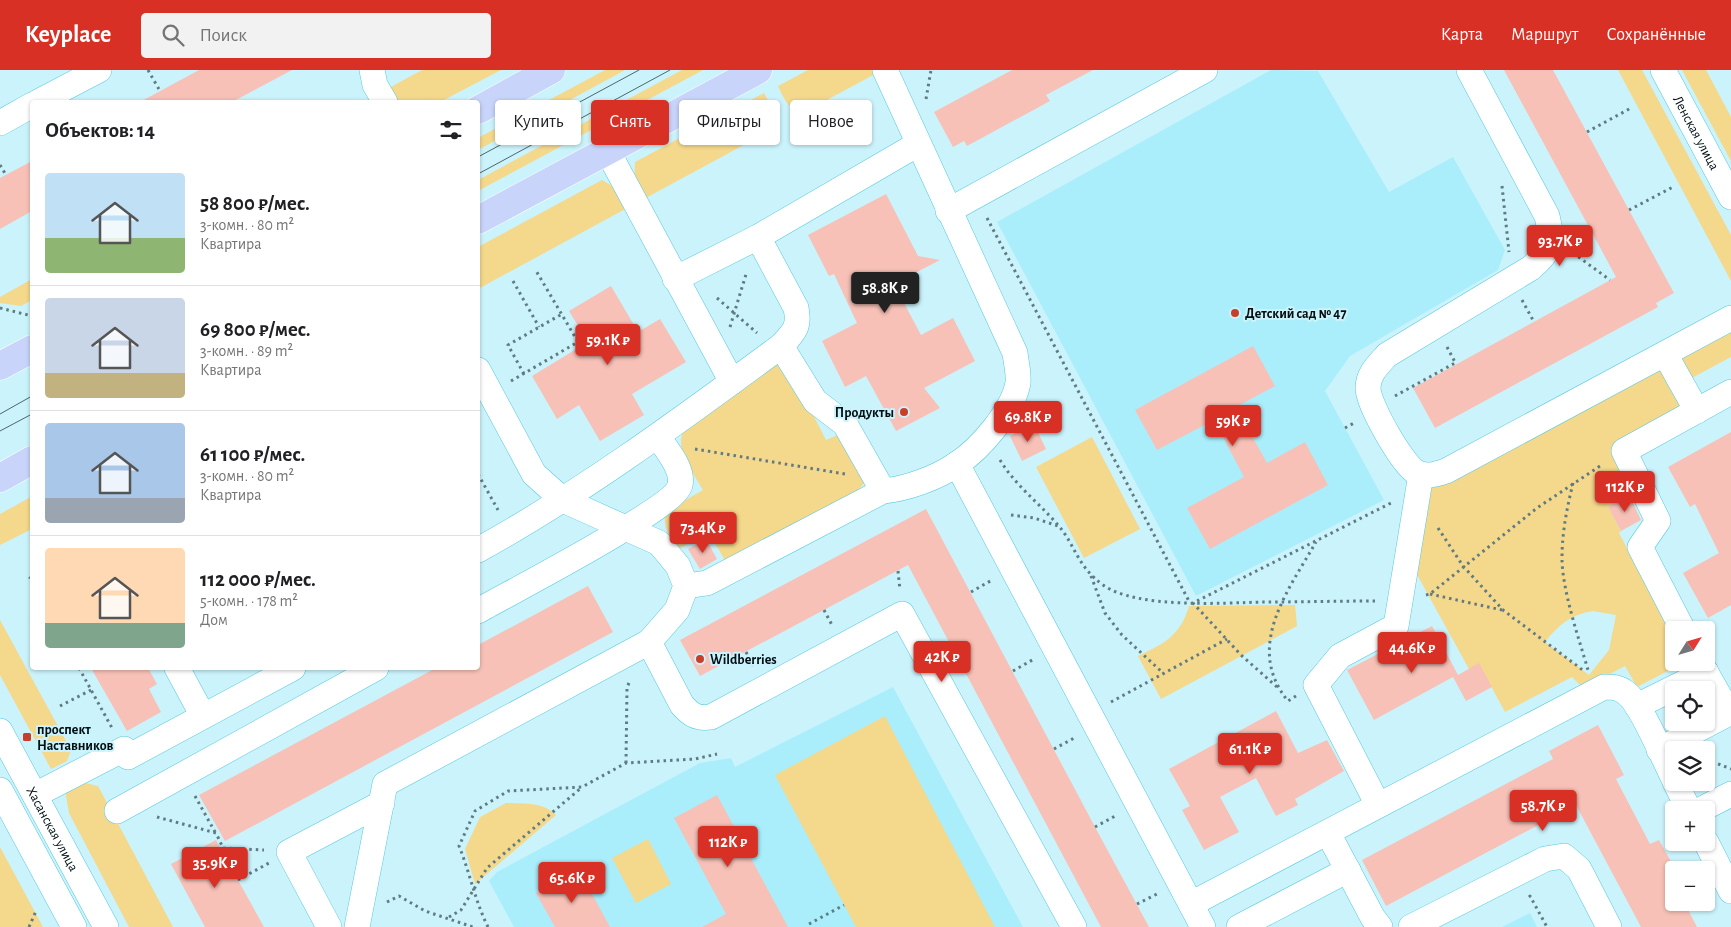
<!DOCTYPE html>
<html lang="ru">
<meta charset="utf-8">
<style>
:root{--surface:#fff;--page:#f2f2f2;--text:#202124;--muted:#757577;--line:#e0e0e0;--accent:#d93025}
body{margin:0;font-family:"Alegreya Sans",sans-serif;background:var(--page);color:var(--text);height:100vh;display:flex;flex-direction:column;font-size:19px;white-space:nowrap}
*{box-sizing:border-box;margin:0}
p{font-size:16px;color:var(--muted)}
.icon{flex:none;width:28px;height:28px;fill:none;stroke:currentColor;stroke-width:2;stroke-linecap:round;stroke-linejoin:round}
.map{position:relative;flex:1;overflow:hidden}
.panel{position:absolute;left:30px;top:30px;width:450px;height:570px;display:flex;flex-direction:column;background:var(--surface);border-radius:5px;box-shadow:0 1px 4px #0004}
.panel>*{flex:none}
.banner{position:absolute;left:495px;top:30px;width:475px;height:45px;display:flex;gap:10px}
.needle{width:32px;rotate:53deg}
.fabs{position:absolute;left:1665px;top:551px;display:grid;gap:10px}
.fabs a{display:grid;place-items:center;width:50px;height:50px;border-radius:5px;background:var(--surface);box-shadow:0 1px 4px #0004;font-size:25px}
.price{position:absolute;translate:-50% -42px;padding:0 11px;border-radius:5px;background:var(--accent);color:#fff;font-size:16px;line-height:32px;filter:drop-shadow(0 1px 2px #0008)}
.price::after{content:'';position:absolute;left:50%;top:30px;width:15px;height:11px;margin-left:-8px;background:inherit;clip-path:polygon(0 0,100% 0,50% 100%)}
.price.active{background:#222;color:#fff}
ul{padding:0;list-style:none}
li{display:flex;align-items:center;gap:15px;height:125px;padding:0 15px}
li+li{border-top:1px solid var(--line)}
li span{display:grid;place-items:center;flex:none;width:140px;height:100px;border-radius:5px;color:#555}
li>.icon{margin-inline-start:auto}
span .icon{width:60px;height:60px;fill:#fffc;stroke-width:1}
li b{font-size:21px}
h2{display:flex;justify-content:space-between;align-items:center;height:60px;padding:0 15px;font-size:21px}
.chip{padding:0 18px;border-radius:5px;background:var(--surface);box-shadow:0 1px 4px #0004;font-size:18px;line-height:45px}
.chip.active{background:var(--accent);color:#fff}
header{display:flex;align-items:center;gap:30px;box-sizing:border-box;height:70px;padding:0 25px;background:var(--accent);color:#fff}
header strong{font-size:24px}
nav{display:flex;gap:28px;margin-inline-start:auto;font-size:18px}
.search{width:350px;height:45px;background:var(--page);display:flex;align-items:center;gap:12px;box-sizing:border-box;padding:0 18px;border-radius:5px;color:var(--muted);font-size:19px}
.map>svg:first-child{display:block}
.built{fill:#aaeefb}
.green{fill:#f4d88c;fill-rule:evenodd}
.building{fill:#f7c1b7}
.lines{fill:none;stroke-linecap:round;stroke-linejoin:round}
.minor-casing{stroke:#54c9dd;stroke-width:26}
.major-casing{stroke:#fff;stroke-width:29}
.path{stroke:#607b81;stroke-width:3;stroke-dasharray:2.5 4;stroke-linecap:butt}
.minor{stroke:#fff;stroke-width:25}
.major{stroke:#c8d4fa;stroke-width:28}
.tram{stroke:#4e676c;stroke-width:1}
.poi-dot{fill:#c93d2b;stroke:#cbf3fb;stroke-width:2}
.labels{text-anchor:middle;stroke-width:4;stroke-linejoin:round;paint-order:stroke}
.street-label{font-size:14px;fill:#000f13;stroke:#cbf3fb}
.poi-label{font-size:14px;font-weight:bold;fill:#000f13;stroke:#cbf3fb;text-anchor:start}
</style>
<header>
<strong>Keyplace</strong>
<div class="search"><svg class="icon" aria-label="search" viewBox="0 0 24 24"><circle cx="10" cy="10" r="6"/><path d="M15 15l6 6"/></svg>Поиск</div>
<nav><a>Карта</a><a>Маршрут</a><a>Сохранённые</a></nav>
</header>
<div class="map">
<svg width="1731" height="857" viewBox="0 0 1731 857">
<rect width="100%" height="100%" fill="#cbf3fb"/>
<g class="built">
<path d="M1271,0L1318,1L1389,122L1453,87L1505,180L1498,200L1350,286L1325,321L1384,430L1196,526L997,152Z"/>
<path d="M893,617L1023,857H514L489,811L497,802L700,693L731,688L735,697Z"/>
<path d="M1530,843L1537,857H1502Z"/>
</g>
<g class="green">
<path d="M422,0H501L440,32H398L389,18Z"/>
<path d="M605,0H625L478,80V68Z"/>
<path d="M682,0H703L478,121V110Z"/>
<path d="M808,0H872L875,4L810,39C791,46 785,31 778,16Z"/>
<path d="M1618,0H1642L1731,165V211Z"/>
<path d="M1682,0H1706L1731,47V91Z"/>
<path d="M764,23C772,38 781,50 766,63L642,130L634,113L635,92Z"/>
<path d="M602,110L621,121L629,137L478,219V177Z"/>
<path d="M32,209V230L21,236L0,233V227Z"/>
<path d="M1731,259V287L1690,309L1679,288Z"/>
<path d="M774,292L787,294L826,370L838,365L866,411L854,425L726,492L709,463L680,478C669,468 663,457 665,442L703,420C694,404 675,381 683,362Z"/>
<path d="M1663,292L1688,337L1617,377L1630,424L1608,437L1621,461L1619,463L1674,566V592L1683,593L1637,617L1625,596L1583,618L1572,607L1505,642L1479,594L1469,599L1415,501L1428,419ZM1593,541L1616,545L1609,580L1589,605L1545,572C1558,555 1572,544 1593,541Z"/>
<path d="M1092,367L1140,459L1084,488L1036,397Z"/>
<path d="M29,428L32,429V459L0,475V444Z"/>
<path d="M1295,535L1297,556L1161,629L1138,586C1165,573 1180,566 1189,536Z"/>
<path d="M0,550L71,680L67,691L51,699L0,605Z"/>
<path d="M885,646L995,857H856L775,705Z"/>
<path d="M81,712L98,716L173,857H129L69,743L65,720Z"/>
<path d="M506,733C524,734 543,732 556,745L475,814L465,779L480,747Z"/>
<path d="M648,769L671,814L636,833L612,788Z"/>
<path d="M0,777L43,857H0Z"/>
</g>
<g class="building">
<path d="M199,0H292L232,32H140Z"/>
<path d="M1012,0H1093L1046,25L1050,31L967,76L964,71L953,77L934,42Z"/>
<path d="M1504,0H1553L1674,223L1656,233L1658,237L1435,358L1413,318L1616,207Z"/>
<path d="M32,91V141L0,159V108Z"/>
<path d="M886,124L918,186L940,190L894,214L921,265L953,248L975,291L924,318L940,338L896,361L866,306L845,317L822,271L857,253L834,204L829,206L808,165Z"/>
<path d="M611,216L638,262L660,249L686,292L632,324L644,345L600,371L579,335L557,349L532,306L588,272L569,241Z"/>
<path d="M1253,276L1275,316L1236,337L1267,393L1305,372L1328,415L1210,479L1187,438L1244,407L1214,350L1157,380L1135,340Z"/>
<path d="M1034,354L1046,379L1022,391L1010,366Z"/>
<path d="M1731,362V535L1708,548L1683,503L1719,483L1695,434L1690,437L1668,397Z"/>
<path d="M1629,425L1641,450L1621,461L1608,437Z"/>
<path d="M926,439L1095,757L1149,857H1101L908,495L700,606L680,570Z"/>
<path d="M706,469L717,489L700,499L688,479Z"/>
<path d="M588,516L613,562L225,771L199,725L436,598H478V575Z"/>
<path d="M1432,556L1458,605L1479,593L1492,617L1466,631L1453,607L1374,650L1347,600Z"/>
<path d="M91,598H148L157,614L149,619L161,642L127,661Z"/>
<path d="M1276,641L1298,683L1327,670L1344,701L1295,729L1298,735L1276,746L1256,708L1220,727L1239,762L1204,780L1182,740L1190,736L1169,699Z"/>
<path d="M1598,655L1624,705L1616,709L1650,774L1659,770L1674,797L1667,801L1674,814V832H1684L1697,857H1641L1576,735L1386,836L1362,790L1553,689L1549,681Z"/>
<path d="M717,725L788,857H702L726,844L674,748Z"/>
<path d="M216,770L238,810L264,857H205L171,794Z"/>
<path d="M579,800L610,857H555L536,823Z"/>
</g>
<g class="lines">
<defs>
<g id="minor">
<path d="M372,0L375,15L385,32"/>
<path d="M1469,0L1547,146C1553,172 1552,180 1531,198L1387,285C1378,295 1368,304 1368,318C1368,334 1402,394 1416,402C1426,408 1436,404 1446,401L1731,248"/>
<path id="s1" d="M1663,0L1731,127"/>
<path d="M38,32L99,0"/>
<path d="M0,53L32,35"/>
<path d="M607,80L732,312"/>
<path d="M948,141L1205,0"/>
<path d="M675,209L758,167L918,74"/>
<path d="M781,276L815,331L845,354L883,421"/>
<path d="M1665,284L1697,341"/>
<path d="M957,394L1203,857"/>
<path d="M478,480C585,421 683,348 781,276C794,262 800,257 796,238L758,167"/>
<path d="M686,516L707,513L883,421C906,419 937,408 957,394C980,379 1013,341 1018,313C1019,304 1016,292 1015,283L885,0"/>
<path d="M478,541C507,524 675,438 680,415C684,399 666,379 658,367"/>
<path d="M1683,560L1640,477L1658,451L1624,381L1731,322"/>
<path d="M649,572L682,635C691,645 697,649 711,647L902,544L1074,857"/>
<path d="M1700,592L1729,643"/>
<path d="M177,598L203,646"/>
<path d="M1637,636L1706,602"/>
<path id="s2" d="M0,661L106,857"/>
<path d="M1659,680L1731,642"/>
<path d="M1675,712L1689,740"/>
<path d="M0,720L74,857"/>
<path d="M35,725L124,679L128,687L293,598"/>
<path d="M1378,735L1316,615L1340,586L1396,556L1421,404"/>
<path d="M1700,740L1731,724"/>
<path d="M117,741L376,598"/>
<path d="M1328,763L1373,848L1380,857"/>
<path d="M1706,772L1731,821"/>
<path d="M1191,834L1604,617C1612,617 1619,617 1626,623C1641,633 1664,690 1674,709"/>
<path d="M329,857L289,782L382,733"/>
<path d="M357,857L385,714L649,572L677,540L686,516L678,496L659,473L563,430L534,404L478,300"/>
<path d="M1239,857L1348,800"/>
<path d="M1411,857L1545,789L1564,786L1579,799L1609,857"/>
</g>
<g id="major">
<path d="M478,40L551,0"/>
<path d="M478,150L758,0"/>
<path d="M0,296L32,279"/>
<path d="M0,408L32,390"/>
</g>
</defs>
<use href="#minor" class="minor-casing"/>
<use href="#major" class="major-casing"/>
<g class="path">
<path d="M148,0L160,21"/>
<path d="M926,29L931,0"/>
<path d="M1587,62L1631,38"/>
<path d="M0,95L6,105"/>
<path d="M1502,116L1509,182"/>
<path d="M1629,140L1673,117"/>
<path d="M987,148L1190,533"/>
<path d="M1573,183L1610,210"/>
<path d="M513,211L539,257"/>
<path d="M717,228L757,263"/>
<path d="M1522,230L1534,252"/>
<path d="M0,238L32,246"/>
<path d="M730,257L747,201"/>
<path d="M1447,277L1456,294"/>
<path d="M524,304L508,275L562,244"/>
<path d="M511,311L578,272L535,199"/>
<path d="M1395,326L1455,293"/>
<path d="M1345,358L1354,353"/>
<path d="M695,379L845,404"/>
<path d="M1000,390C1015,415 1038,432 1058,455C1076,476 1076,495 1103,515C1137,539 1223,533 1264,532C1301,532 1338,531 1375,531"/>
<path d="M478,404L498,440"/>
<path d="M1573,413C1567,438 1562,462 1562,488C1562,520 1579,569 1588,600"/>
<path d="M1011,445L1034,448L1058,456"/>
<path d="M1438,458L1463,496L1503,540L1584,601"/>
<path d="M898,501L900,520"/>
<path d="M1091,506L1105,543L1122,565L1163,603"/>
<path d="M32,507L30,508L32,512"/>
<path d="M971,522L992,510"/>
<path d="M1430,524L1502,540"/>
<path d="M1426,525L1430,524L1537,438L1603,394"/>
<path d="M824,540L832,555"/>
<path d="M746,582L754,597"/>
<path d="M79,598L112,658"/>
<path d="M1013,601L1034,589"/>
<path d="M1277,617L1241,585L1193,533L1391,433"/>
<path d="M1296,626L1288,631C1244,577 1288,521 1316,472"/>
<path d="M1111,632L1227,569"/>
<path d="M60,636L91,620"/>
<path d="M1054,679L1076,667"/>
<path d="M1706,689L1731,699"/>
<path d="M626,693L627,617L630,611"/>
<path d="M195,726L215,762"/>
<path d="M157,747L216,763L223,778L264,780"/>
<path d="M1095,757L1117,745"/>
<path d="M238,810L269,793"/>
<path d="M1529,827L1530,826L1547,857"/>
<path d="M387,832L399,826L425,841L473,857"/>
<path d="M1137,834L1159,823"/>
<path d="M449,847L461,840L487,798L581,718"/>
<path d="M809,854L844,835"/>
<path d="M29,857L36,841"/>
<path d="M488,857C475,831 470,803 459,776L475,741L508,721L582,717L626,693L695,689L717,684"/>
</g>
<use href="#minor" class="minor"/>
<use href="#major" class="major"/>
<g class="tram">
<path d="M478,87L639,0"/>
<path d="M478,104L670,0"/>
<path d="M0,344L32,326"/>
<path d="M0,361L32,344"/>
</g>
</g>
<g class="poi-dot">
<circle cx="1235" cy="243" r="5"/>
<circle cx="904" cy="342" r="5"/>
<circle cx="700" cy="589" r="5"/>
<rect x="22" y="662" width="10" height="10" rx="2.5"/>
</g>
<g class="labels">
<g class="street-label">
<text dy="5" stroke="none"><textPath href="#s1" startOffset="71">Ленская улица</textPath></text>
<text dy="5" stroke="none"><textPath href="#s2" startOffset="111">Хасанская улица</textPath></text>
</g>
<g class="poi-label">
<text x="1245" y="248">Детский сад № 47</text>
<text x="894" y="347" text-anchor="end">Продукты</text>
<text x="710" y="594">Wildberries</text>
<text x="37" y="664">проспект<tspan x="37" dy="16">Наставников</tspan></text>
</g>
</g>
</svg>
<div class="fabs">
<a><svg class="needle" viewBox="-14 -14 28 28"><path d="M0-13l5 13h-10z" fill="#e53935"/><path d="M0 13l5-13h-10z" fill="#757577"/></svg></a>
<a><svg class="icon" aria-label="locate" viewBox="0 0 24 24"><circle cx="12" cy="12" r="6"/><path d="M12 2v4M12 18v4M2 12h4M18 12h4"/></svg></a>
<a><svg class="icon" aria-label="layers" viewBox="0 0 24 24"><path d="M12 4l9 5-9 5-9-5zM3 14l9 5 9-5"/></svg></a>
<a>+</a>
<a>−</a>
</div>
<b class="price" style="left:1560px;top:197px">93.7K ₽</b>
<b class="price active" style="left:885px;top:244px">58.8K ₽</b>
<b class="price" style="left:608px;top:296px">59.1K ₽</b>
<b class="price" style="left:1028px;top:373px">69.8K ₽</b>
<b class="price" style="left:1233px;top:377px">59K ₽</b>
<b class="price" style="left:1625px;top:443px">112K ₽</b>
<b class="price" style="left:703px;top:484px">73.4K ₽</b>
<b class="price" style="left:1412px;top:604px">44.6K ₽</b>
<b class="price" style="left:942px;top:613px">42K ₽</b>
<b class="price" style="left:1250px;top:705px">61.1K ₽</b>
<b class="price" style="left:1543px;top:762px">58.7K ₽</b>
<b class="price" style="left:728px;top:798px">112K ₽</b>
<b class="price" style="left:215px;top:819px">35.9K ₽</b>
<b class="price" style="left:572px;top:834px">65.6K ₽</b>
<div class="banner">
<a class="chip">Купить</a>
<a class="chip active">Снять</a>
<a class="chip">Фильтры</a>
<a class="chip">Новое</a>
</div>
<section class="panel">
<h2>Объектов: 14<svg class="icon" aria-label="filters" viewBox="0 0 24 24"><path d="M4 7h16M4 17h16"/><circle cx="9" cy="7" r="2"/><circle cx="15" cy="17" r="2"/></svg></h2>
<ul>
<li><span style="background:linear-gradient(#bfe0f5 65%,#8fb573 0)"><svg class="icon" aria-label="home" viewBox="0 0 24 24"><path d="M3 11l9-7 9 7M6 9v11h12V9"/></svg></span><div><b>58 800 ₽/мес.</b><p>3-комн. · 80 m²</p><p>Квартира</p></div></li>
<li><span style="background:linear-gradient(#c9d6e8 75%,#c2b280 0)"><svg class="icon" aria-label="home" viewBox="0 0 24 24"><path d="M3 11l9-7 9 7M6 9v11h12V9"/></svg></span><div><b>69 800 ₽/мес.</b><p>3-комн. · 89 m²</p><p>Квартира</p></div></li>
<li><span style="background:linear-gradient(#a9c7e8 75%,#9aa5b1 0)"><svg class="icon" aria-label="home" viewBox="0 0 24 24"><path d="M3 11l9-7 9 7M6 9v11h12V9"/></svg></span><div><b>61 100 ₽/мес.</b><p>3-комн. · 80 m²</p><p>Квартира</p></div></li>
<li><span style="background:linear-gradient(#ffd9b3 75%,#7fa58c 0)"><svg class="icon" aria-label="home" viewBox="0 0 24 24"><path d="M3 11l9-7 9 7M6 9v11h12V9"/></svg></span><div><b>112 000 ₽/мес.</b><p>5-комн. · 178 m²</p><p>Дом</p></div></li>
</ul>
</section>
</div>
